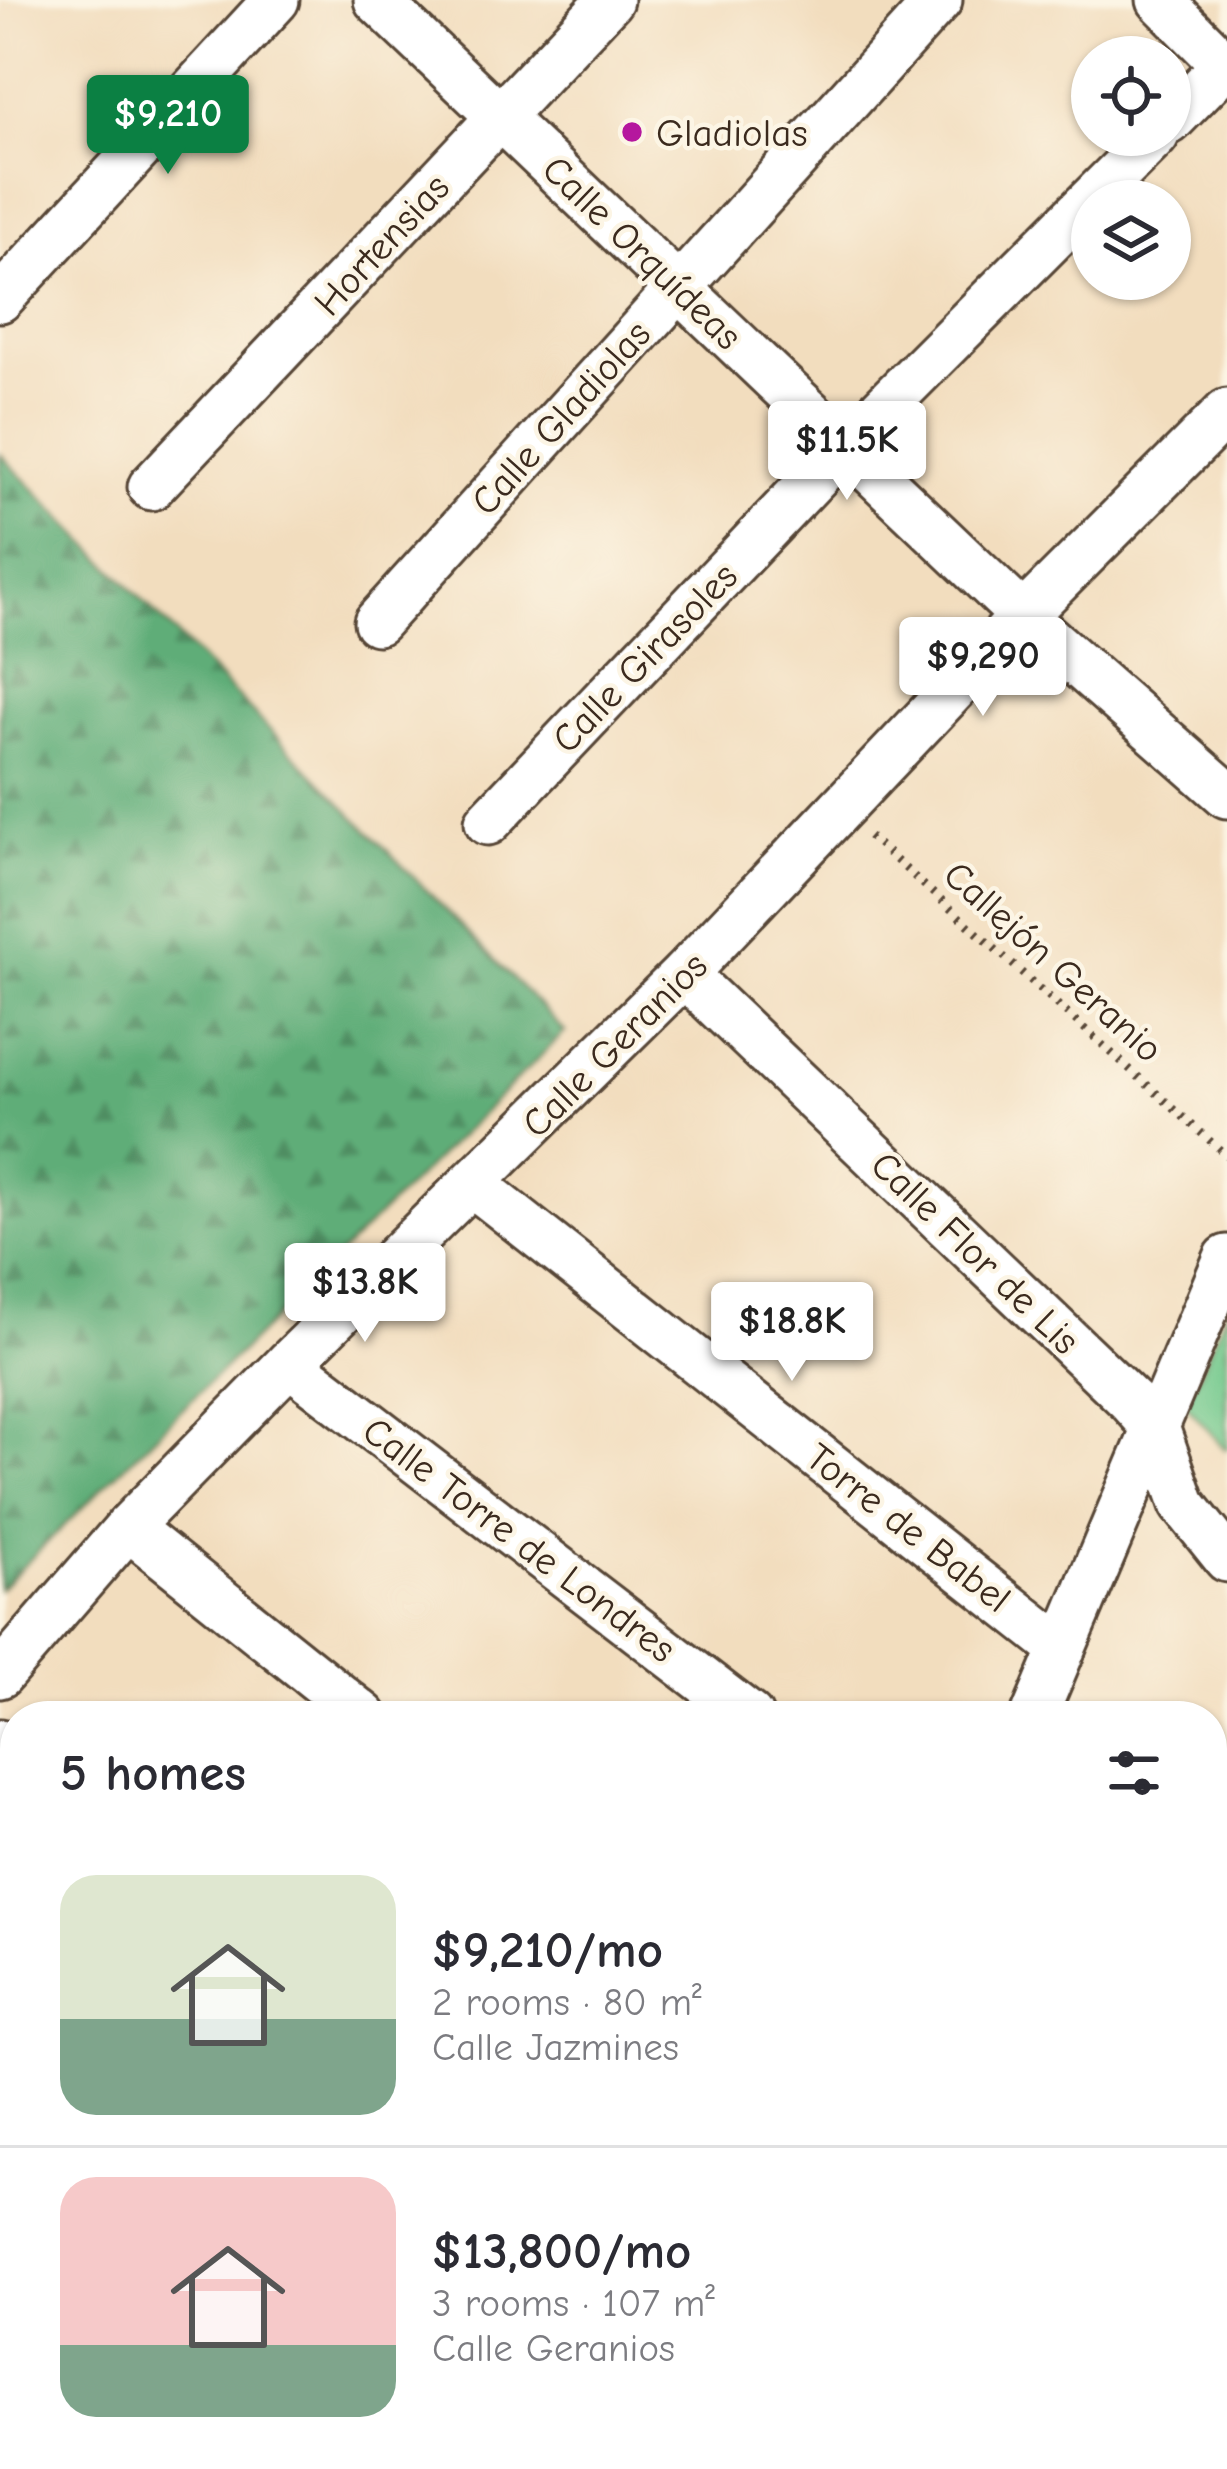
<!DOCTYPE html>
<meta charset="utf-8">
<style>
:root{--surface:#fff;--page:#f2f2f3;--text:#2b2b33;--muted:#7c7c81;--line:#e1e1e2;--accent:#0b8043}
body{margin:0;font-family:"Comic Neue",sans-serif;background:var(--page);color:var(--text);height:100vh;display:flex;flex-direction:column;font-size:45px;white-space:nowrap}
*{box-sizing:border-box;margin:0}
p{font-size:39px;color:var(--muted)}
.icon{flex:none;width:66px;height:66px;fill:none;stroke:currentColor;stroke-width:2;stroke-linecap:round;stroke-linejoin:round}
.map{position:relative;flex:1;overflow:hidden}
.side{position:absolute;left:0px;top:1701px;width:1227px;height:768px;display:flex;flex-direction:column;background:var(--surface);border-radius:48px 48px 0 0;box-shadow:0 3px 9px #0004}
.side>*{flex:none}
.controls{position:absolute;left:1071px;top:36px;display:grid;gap:24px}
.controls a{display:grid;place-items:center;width:120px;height:120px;border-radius:50%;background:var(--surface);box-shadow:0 3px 9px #0004;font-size:60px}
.price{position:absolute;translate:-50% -102px;padding:0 27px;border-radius:12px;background:#fff;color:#222;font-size:39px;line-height:78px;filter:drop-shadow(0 3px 6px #0008)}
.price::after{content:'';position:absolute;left:50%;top:72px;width:36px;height:27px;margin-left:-18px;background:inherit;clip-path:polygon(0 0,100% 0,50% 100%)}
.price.active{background:var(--accent);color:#fff}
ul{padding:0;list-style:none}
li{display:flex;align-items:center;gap:36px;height:300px;padding:0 60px}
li+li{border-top:3px solid var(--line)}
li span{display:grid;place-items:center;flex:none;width:336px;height:240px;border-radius:36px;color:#555}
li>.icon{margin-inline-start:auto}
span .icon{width:144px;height:144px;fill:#fffc;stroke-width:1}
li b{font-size:51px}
h2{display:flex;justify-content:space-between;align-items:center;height:144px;padding:0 60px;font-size:51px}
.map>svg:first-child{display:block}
.green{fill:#73c98d;stroke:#577a56;stroke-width:3}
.forest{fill:url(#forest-firs);stroke:#4c6c4b;stroke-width:3}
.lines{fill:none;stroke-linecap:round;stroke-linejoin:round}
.river{stroke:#5fc6dc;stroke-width:75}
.minor-casing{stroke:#564536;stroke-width:51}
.path{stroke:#564536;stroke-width:8;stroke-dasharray:3 9;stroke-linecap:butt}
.minor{stroke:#fff;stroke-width:45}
.poi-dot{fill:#b5179e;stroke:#fcf5e5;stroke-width:4.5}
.labels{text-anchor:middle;stroke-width:9;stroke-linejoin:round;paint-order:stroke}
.poi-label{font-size:39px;fill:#3b2a1e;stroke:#fcf5e5;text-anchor:start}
.street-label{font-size:39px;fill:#3b2a1e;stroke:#fcf5e5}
</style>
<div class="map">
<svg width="1227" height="2469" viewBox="0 0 1227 2469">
<defs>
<pattern id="forest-firs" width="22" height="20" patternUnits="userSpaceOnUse" patternTransform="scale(3)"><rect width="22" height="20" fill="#5ead78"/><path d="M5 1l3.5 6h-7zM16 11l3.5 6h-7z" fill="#4f8d62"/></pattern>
</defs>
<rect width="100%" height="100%" fill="#fcf5e5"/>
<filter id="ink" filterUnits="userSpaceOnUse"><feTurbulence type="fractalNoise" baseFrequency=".00833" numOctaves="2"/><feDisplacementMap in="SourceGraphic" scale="24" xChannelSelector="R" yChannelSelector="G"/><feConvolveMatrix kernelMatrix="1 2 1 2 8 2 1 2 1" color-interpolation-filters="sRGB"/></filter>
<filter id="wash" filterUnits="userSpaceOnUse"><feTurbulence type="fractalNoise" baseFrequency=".004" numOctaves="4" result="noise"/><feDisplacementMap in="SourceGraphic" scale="48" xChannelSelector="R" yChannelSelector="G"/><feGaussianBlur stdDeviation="2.7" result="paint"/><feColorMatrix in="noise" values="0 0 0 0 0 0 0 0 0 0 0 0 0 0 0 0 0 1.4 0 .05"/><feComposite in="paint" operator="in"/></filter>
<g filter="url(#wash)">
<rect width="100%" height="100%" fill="#f2ddbe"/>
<path class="green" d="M1227,1308V1448L1225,1449L1186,1405Z"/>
<g class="forest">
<path d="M0,454L565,1032L0,1589Z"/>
<path d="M0,2263L15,2275V2454H229L247,2469H0Z"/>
<path d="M654,2454H916L938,2469H645Z"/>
</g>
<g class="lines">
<g class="river">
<path d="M0,2368L15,2381"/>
<path d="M96,2454L113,2469"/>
</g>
</g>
</g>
<g filter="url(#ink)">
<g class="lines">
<defs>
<g id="minor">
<path d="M377,0L1023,616L1227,795"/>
<path d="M1160,0L1227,67"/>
<path d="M1170,121L1225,65"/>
<path d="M0,299L276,0"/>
<path d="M151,487L610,0"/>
<path d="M377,622L939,0"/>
<path d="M488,822L845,446L1156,135"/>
<path d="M684,974L1131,1401L1157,1430L1183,1504L1227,1559"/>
<path d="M473,1184L1061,1648"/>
<path d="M289,1363L750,1716"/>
<path d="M128,1527L364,1716"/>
<path d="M0,1675L128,1527L289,1363L684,974L1023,616L1227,412"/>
<path d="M1034,1716L1227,1258"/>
<path d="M0,1742L15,1755"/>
<path d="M1212,1910L1227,1924"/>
<path d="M0,2071L15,2083"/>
<path d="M1212,2260L1227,2245"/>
<path d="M479,2454L498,2469"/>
<path d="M964,2454L985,2469"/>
<path d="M662,2469L673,2454"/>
<path d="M1014,2469L1029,2454"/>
</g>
</defs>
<use href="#minor" class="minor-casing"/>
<path class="path" d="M869,836L1227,1156"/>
<use href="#minor" class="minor"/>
</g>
</g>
<circle class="poi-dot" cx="632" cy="132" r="12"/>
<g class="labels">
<g class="poi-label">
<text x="656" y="146">Gladiolas</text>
</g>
<g class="street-label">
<text transform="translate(381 244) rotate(-47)" y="14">Hortensias</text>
<text transform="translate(643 252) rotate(44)" y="14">Calle Orquídeas</text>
<text transform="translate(560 417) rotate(-48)" y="14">Calle Gladiolas</text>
<text transform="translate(644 657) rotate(-46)" y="14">Calle Girasoles</text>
<text transform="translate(1054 961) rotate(42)" y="14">Callejón Geranio</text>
<text transform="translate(614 1044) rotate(-45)" y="14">Calle Geranios</text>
<text transform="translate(976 1252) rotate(44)" y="14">Calle Flor de Lis</text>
<text transform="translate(909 1527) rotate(38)" y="14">Torre de Babel</text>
<text transform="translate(520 1539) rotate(37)" y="14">Calle Torre de Londres</text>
</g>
</g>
</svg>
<div class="controls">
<a><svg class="icon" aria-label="locate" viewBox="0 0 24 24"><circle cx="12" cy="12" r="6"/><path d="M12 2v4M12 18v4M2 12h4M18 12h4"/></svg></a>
<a><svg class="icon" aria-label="layers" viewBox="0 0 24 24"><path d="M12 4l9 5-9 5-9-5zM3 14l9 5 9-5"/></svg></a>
</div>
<b class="price active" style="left:168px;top:177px">$9,210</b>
<b class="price" style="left:847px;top:503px">$11.5K</b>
<b class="price" style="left:983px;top:719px">$9,290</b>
<b class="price" style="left:365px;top:1345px">$13.8K</b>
<b class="price" style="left:792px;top:1384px">$18.8K</b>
<section class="side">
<h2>5 homes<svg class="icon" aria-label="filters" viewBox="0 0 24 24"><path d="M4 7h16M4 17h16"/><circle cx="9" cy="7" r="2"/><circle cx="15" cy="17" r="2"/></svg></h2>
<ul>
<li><span style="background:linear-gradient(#dfe7d0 60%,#7fa58c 0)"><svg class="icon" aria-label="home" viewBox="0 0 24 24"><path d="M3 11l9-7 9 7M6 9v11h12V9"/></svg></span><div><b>$9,210/mo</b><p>2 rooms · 80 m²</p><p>Calle Jazmines</p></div></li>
<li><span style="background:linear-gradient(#f6c9c9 70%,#7fa58c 0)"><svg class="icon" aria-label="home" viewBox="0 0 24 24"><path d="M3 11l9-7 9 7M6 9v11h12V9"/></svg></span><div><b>$13,800/mo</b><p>3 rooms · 107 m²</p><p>Calle Geranios</p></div></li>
</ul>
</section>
</div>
